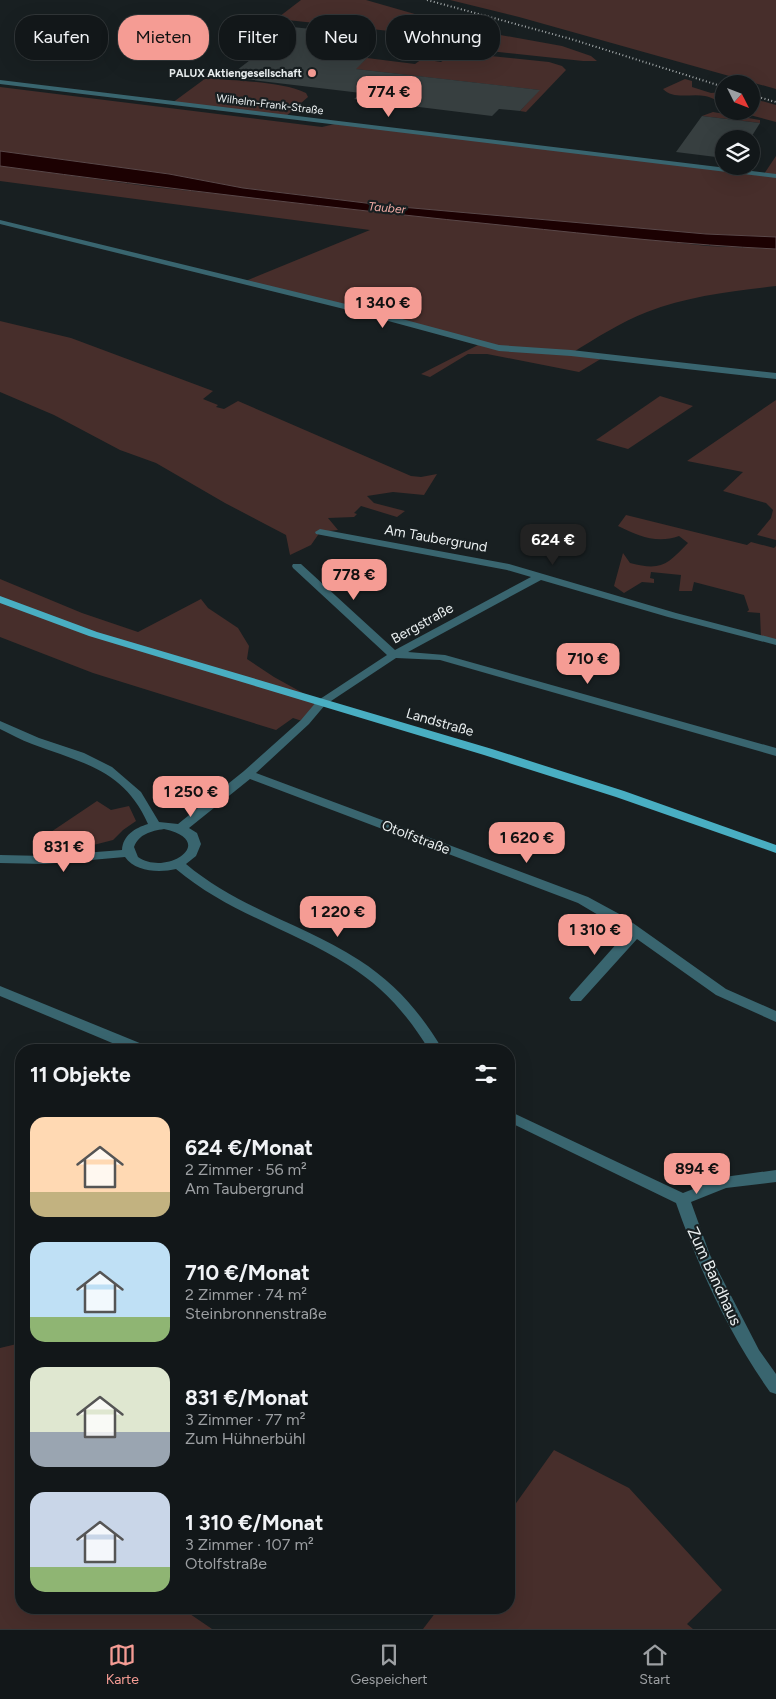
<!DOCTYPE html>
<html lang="de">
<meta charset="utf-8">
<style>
:root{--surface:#121719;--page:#1b2022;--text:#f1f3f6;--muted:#9c9fa2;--line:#313638;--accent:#f59c94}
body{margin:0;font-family:Figtree,sans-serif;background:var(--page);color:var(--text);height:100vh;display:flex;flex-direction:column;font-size:19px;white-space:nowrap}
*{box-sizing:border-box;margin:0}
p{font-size:16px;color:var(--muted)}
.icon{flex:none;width:28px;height:28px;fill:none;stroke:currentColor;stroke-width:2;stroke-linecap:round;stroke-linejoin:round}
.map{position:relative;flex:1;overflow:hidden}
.details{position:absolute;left:15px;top:1044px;width:500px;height:570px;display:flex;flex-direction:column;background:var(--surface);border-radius:20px;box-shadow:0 5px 20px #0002,0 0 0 1px var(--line)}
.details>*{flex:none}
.top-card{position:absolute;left:15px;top:15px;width:500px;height:45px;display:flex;gap:10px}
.needle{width:32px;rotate:132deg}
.fabs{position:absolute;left:715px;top:75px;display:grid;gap:10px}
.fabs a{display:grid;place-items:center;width:45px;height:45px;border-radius:50%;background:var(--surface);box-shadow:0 5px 20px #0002,0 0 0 1px var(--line);font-size:25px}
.price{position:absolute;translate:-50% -42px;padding:0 11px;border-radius:10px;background:var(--accent);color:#111;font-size:16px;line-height:32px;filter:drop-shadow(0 1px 2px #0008)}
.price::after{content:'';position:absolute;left:50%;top:30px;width:15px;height:11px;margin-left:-8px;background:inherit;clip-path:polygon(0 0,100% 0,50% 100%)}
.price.on{background:#222;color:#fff}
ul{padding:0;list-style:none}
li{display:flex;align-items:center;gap:15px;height:125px;padding:0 15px}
li span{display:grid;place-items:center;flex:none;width:140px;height:100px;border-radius:15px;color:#555}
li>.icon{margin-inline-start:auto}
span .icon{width:60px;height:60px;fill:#fffc;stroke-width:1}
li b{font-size:21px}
h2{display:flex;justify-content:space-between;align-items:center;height:60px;padding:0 15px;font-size:21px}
.chip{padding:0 18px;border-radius:20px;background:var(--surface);box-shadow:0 5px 20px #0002,0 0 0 1px var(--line);font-size:18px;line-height:45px}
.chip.on{background:var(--accent);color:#111}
.menu{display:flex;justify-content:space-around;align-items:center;height:70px;border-top:1px solid var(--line);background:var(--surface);font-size:14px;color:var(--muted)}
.menu a{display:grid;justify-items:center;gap:2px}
.menu .on{color:var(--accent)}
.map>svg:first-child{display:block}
.green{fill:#472e2b}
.water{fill:#1c0102;stroke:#5a4849}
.building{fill:#373f40}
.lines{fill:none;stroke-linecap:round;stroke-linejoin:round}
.street{fill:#39656f;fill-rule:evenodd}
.primary{fill:#49aec2;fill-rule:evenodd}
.rail{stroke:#a4aaab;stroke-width:2;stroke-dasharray:1 2.5;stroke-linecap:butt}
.poi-dot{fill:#f59c94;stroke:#181f21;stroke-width:2}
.labels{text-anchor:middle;stroke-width:4.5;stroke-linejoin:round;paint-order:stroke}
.far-poi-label{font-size:11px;font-weight:bold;fill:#eaeff0;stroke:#181f21;text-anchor:end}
.far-street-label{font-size:11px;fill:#eaeff0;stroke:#181f21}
.far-water-label{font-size:12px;font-style:italic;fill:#f2aca5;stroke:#181f21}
.street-label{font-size:14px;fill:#eaeff0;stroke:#181f21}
.near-street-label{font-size:16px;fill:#eaeff0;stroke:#181f21}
</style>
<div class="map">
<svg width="776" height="1629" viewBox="0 0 776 1629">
<rect width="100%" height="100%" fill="#181f21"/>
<g class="green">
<path d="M301,0H366L467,29L562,46L591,56L597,61H583L462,48L464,39L287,20L271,23Z"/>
<path d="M450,0H776V89L519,17Z"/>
<path d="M414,48L549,62L562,66L566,70L526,112L520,111L539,90L355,69L367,58L415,64L422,59L441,62L451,54L443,51L413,49Z"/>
<path d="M206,78C234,81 281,81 306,93L308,97L285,117L172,103Z"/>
<path d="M685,79L692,81V87L711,93L724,92V103C718,101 711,97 705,96C692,93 673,100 663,89Z"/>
<path d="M0,87L322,127L339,123L764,174L776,156V237L706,234L390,206L243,188L169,174L0,151Z"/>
<path d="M751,98L776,105V122L735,111H751Z"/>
<path d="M713,112L760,120V123L702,116Z"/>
<path d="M0,166L153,187L708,246L776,249V286C733,291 687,296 647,312C621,322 596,338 572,353L604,357L579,372L487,354H468L430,377L421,374L480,344L243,282L370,230L0,181Z"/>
<path d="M0,321L71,338L213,391L203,399L218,405L216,407L224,409L238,401L411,476L421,477L437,474L424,495L393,492L367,496L374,503L405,511L397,517L361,506L354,513L357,514L354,517L328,518L338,530L320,532L311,545L290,555L286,535L225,503L156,463L120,450L54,415L0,392Z"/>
<path d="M660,396L693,406L628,449L596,440Z"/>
<path d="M776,400V540L757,535L771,518L773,510L766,503L723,491L743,472L687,461Z"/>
<path d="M626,515L747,545L751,542L774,548L776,546V642L761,638L760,613L747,612L749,610L744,595L694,582L692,591H679L681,575L651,572L650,578L654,579V583L642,582L624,593L614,586L623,553L630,563C661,571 667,565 688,543L679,536C657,544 638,536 618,526Z"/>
<path d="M0,579L82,613L138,632L201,599L208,608L238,628L249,646L247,659L274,677L321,703L305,722L293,718L276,730L93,673L0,637Z"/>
<path d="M97,801L111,810L129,806L136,821L123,830L113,840L74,850L72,844H33Z"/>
<path d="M21,1343V1608H195L190,1614L212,1629H0V1348Z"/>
<path d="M554,1450L629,1488L722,1590L687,1624L693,1629H423L439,1608H509V1513Z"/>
</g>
<path class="water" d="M0,151L169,174L243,188L390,206L706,234L776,237V249C687,245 599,235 510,226C340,209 170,189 0,166Z"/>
<g class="building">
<path d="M293,27L372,36L350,54L369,56L356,69L540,90L520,111L499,109L492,116L354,99L361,93L228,77Z"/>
<path d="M702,116L760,123L750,139H724V158L676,152Z"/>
</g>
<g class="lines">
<g class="street">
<path d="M0,80L776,174V178L0,84Z"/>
<path d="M0,220L350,305L499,345L571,350L776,373V379L571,356L499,351L344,309L0,224Z"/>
<path d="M320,529L509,564L676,613L776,639V645L668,617L541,580L408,652L445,655L776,748V756L440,660L396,658L325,705L309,724L256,773L588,897L623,916L726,989L776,1011V1022L716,995L637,939L581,1001H571L569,998L571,995L627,932L578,903L250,779L189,828L197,833L201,844L196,856L186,864C238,908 303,924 359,960C396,984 420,1012 443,1050H429C408,1015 383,987 348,965C291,929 228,913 176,869C160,873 135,872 125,857L45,864L0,863V855L45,856L122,850C123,835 135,828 148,824C124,769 82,763 32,744C21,740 11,734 0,729V721L39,738L84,753L112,767L141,792L159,822L178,824L244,771L301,720L317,701L387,655L293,568L292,566L293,564H301L395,650L531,577L507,570L316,534L315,532ZM164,829C219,841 167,877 138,857L134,847C139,834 151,831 164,829Z"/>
<path d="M0,986L147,1046L149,1050H129L0,996Z"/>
<path d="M509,1111L683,1193L724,1177L776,1170V1182L726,1188L691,1202L710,1255L759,1350L776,1374V1394L770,1392C729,1334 699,1269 676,1203L509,1122Z"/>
</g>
<path class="primary" d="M0,596L97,632L492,749L624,791L776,845V853L616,797L484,755L89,636L0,603Z"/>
<g class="rail">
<path d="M427,0L571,39L724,87"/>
<path d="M751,95L776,102"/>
</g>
</g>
<circle class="poi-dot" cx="312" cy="73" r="5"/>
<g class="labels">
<g class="far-poi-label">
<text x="302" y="77">PALUX Aktiengesellschaft</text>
</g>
<g class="far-street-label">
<text transform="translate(270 104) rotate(7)" y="4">Wilhelm-Frank-Straße</text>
</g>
<g class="far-water-label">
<text transform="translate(387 208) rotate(5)" y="4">Tauber</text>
</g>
<g class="street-label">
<text transform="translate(436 538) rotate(10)" y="5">Am Taubergrund</text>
<text transform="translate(422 623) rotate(-29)" y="5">Bergstraße</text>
<text transform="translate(440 722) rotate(16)" y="5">Landstraße</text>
<text transform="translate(416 837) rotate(21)" y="5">Otolfstraße</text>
</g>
<g class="near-street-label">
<text transform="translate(715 1276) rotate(65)" y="6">Zum Bandhaus</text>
</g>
</g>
</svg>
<div class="fabs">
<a><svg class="needle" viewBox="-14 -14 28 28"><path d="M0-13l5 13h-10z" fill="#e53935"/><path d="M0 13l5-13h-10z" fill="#9c9fa2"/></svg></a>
<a><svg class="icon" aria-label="layers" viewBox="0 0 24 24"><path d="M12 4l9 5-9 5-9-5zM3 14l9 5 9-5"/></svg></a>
</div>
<b class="price" style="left:389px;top:118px">774 €</b>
<b class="price" style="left:383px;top:329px">1 340 €</b>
<b class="price on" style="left:553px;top:566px">624 €</b>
<b class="price" style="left:354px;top:601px">778 €</b>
<b class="price" style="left:588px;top:685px">710 €</b>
<b class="price" style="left:191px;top:818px">1 250 €</b>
<b class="price" style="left:527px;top:864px">1 620 €</b>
<b class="price" style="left:64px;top:873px">831 €</b>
<b class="price" style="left:338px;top:938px">1 220 €</b>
<b class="price" style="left:595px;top:956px">1 310 €</b>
<b class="price" style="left:697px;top:1195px">894 €</b>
<div class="top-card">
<a class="chip">Kaufen</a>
<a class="chip on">Mieten</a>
<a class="chip">Filter</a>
<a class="chip">Neu</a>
<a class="chip">Wohnung</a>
</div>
<section class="details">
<h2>11 Objekte<svg class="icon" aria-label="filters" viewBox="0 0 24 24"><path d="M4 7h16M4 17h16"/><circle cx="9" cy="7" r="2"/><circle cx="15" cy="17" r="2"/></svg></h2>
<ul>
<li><span style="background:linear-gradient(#ffd9b3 75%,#c2b280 0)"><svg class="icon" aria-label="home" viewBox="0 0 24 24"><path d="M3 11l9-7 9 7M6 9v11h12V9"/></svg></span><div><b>624 €/Monat</b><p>2 Zimmer · 56 m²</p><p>Am Taubergrund</p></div></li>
<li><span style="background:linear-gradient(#bfe0f5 75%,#8fb573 0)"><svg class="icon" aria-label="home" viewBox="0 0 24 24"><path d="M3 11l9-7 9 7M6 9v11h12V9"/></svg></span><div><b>710 €/Monat</b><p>2 Zimmer · 74 m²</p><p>Steinbronnenstraße</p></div></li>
<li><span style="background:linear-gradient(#dfe7d0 65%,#9aa5b1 0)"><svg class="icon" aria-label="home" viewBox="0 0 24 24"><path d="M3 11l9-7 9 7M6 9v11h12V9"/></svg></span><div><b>831 €/Monat</b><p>3 Zimmer · 77 m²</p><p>Zum Hühnerbühl</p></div></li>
<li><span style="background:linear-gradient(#c9d6e8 75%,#8fb573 0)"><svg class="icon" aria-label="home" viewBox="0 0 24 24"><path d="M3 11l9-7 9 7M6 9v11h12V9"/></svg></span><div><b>1 310 €/Monat</b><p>3 Zimmer · 107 m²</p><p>Otolfstraße</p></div></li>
</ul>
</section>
</div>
<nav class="menu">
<a class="on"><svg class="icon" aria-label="map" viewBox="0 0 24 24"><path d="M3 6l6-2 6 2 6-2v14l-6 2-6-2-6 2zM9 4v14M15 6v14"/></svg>Karte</a>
<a><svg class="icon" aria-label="saved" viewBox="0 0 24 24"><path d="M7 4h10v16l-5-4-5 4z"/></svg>Gespeichert</a>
<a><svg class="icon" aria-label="home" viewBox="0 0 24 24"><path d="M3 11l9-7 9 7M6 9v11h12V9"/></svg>Start</a>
</nav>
